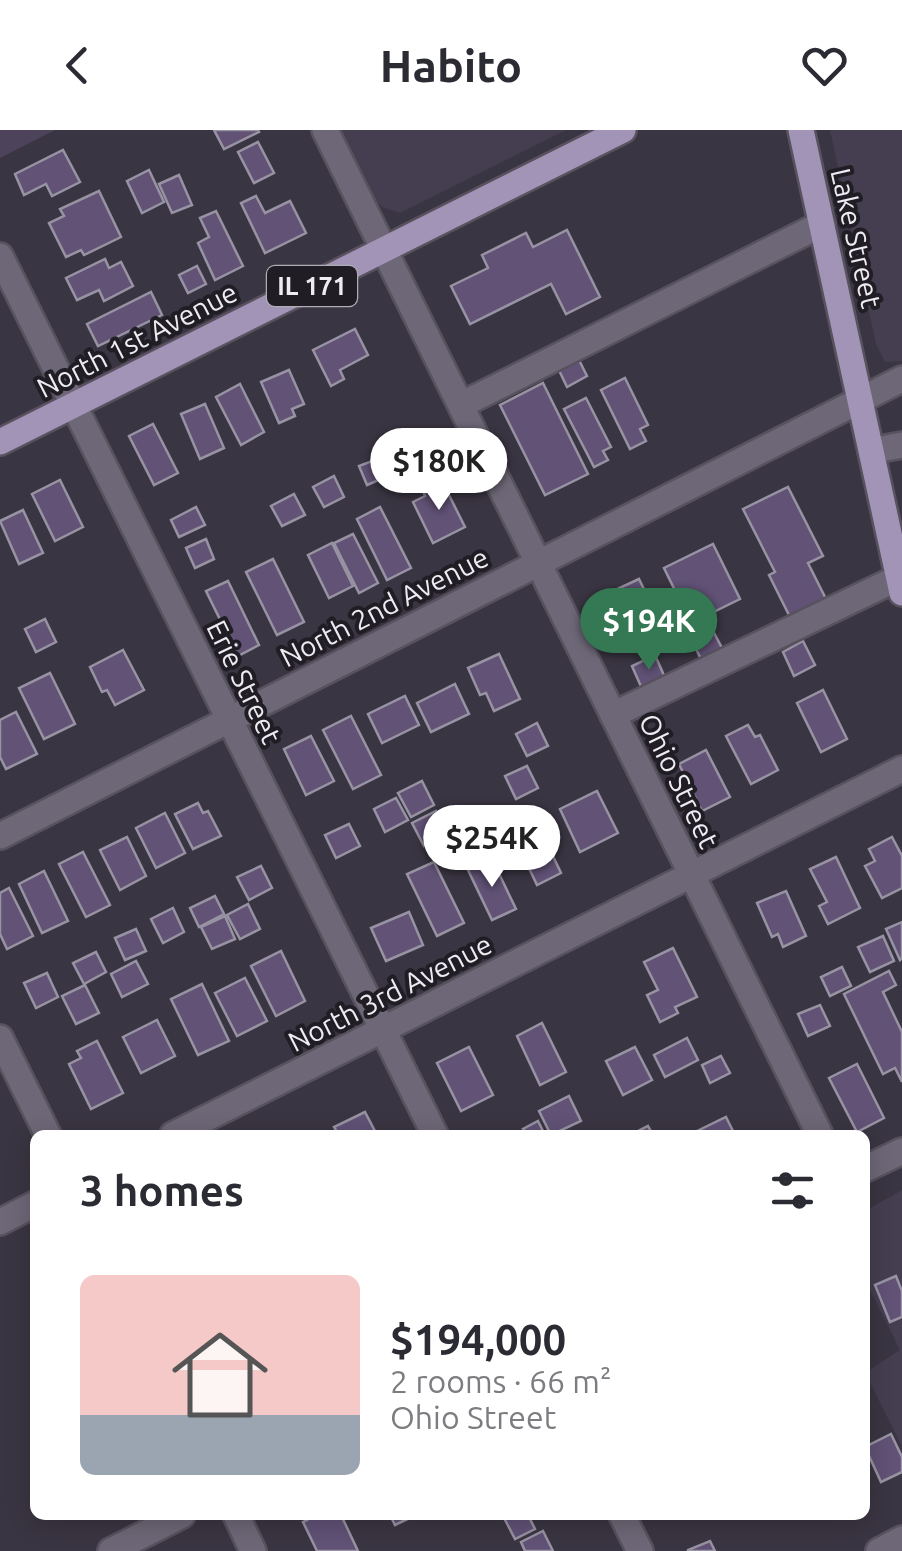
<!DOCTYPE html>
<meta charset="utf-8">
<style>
:root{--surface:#fff;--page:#f7f7f7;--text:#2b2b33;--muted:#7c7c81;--accent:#357854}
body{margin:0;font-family:Ubuntu,sans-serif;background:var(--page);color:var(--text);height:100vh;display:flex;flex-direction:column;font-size:38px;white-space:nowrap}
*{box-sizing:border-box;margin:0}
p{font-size:32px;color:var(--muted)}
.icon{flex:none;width:55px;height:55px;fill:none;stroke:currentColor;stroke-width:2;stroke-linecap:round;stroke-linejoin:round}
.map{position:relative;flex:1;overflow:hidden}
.drawer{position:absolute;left:30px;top:1000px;width:840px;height:390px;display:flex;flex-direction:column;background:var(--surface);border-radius:15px;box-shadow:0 5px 25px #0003}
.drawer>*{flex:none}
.price{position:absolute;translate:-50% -85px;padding:0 22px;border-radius:35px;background:#fff;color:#222;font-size:32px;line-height:65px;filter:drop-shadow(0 2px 5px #0008)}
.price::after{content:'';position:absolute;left:50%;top:60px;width:30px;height:22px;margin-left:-15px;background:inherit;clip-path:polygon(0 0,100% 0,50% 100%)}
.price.active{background:var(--accent);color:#fff}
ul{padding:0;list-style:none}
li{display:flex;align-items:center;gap:30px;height:250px;padding:0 50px}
li span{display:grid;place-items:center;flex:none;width:280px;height:200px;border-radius:15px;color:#555}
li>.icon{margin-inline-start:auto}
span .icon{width:120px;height:120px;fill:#fffc;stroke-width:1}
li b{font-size:42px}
h2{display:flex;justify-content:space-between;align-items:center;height:120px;padding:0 50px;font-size:42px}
header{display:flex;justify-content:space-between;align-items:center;height:130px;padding:0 50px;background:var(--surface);font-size:45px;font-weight:700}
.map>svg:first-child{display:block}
.built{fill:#453e51}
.green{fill:#4d445c}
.building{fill:#615276;stroke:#9893a2;stroke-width:2.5}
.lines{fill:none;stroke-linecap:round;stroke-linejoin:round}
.minor-casing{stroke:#57525e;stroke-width:30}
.major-casing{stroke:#57525e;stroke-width:30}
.minor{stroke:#6d6777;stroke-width:25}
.major{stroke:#a194b6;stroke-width:25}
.labels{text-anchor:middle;stroke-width:8;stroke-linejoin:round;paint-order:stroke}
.shield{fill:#201e24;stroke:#b0aeb5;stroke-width:2.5}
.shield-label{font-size:25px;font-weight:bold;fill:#eeebf3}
.street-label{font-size:28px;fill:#eeebf3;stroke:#201e24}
</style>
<header><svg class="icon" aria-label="back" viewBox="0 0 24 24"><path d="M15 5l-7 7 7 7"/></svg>Habito<svg class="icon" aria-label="heart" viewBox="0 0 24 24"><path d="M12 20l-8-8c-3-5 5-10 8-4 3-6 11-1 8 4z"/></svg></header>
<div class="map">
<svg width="902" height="1421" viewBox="0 0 902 1421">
<rect width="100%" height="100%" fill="#3a3542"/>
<g class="built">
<path d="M338,0H566L400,83L382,77L371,67Z"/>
<path d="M830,0H902V231L885,232L876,214Z"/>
<path d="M902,1060V1316L865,1243L900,1220L865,1150V1081Z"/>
</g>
<path class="green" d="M0,0H55L0,28Z"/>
<g class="building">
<path d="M214,0H258L259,2L224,19Z"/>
<path d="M258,12L274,43L254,53L238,22Z"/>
<path d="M63,20L80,52L52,66L46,54L24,65L15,44Z"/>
<path d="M149,40L164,72L142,83L127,51Z"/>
<path d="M179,45L192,75L172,83L159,54Z"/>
<path d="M99,61L121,107L84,125L81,120L66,127L49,93L64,86L60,79Z"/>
<path d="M256,66L265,83L290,71L306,103L265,123L241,73Z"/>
<path d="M216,81L243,136L215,150L198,113L209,107L200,88Z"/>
<path d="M567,100L600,167L566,184L551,154L470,194L451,156L488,138L482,125L526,103L533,117Z"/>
<path d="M105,129L109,138L121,132L133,156L104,171L99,160L77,170L66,148Z"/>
<path d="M197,136L206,154L188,163L179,145Z"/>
<path d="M151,162L162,185L98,216L87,194Z"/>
<path d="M355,199L368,225L340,240L344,249L331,256L313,220Z"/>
<path d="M577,226L587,246L567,257L557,236Z"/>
<path d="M289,240L304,274L292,279L295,286L279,293L261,252Z"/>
<path d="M625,248L648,295L640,299L646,311L630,319L601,260Z"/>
<path d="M543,253L588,344L545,365L500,275Z"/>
<path d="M240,254L264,302L241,315L216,267Z"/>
<path d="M586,268L611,317L603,321L608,330L594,337L564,279Z"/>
<path d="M205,274L224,318L200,329L181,284Z"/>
<path d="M153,294L178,343L154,355L129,306Z"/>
<path d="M403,311L418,340L398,350L384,322Z"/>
<path d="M380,328L388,346L367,355L359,336Z"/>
<path d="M334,346L344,367L324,377L313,357Z"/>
<path d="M60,350L83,397L55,411L32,364Z"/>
<path d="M442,351L465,397L433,413L413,372L425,366L423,361Z"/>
<path d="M788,357L823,426L808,433L826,469L790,487L769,445L775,442L743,379Z"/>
<path d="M294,364L305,385L282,396L271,376Z"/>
<path d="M196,377L205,395L179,407L171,390Z"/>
<path d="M380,377L411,438L387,450L357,389Z"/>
<path d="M23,380L43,423L19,434L0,391Z"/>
<path d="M353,404L378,453L359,463L334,413Z"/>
<path d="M206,409L214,429L195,438L186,418Z"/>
<path d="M332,413L353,456L329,468L308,425Z"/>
<path d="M713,414L740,469L691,493L664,438Z"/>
<path d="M273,429L304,492L277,505L246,442Z"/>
<path d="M639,449L664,500L627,518L602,466Z"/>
<path d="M228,451L259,515L238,526L206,461Z"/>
<path d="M45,489L56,512L36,522L25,499Z"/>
<path d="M711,497L723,520L702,531L690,507Z"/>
<path d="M803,511L815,535L794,546L783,522Z"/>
<path d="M123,520L144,560L115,575L107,560L102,562L90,537Z"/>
<path d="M499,524L520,569L494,581L486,563L480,565L468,538Z"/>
<path d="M655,525L666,550L643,561L632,536Z"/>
<path d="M50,543L75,594L44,609L19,558Z"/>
<path d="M455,554L469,584L431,602L417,573Z"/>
<path d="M823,560L847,609L821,622L797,573Z"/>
<path d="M405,566L419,595L382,613L368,584Z"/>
<path d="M16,582L37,624L6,639L0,627V590Z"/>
<path d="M351,586L381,645L353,659L323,600Z"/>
<path d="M537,593L548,616L527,626L516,604Z"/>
<path d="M748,595L755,607L760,605L778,640L751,654L726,606Z"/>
<path d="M311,606L334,651L306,665L284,619Z"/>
<path d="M706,620L730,667L702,681L679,634Z"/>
<path d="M527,636L538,658L516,669L505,646Z"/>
<path d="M422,651L434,675L411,687L398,663Z"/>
<path d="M597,661L618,703L580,722L560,679Z"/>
<path d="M396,668L408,690L385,702L374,679Z"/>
<path d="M198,673L203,683L208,681L221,706L193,719L175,684Z"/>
<path d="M436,681L447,704L424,716L412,693Z"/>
<path d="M165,683L185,723L156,738L136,698Z"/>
<path d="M349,694L360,716L336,728L325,705Z"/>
<path d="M542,703L561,743L537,755L518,715Z"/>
<path d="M127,707L146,746L120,760L100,720Z"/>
<path d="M892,707L902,726V758L882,768L865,736L875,731L869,719Z"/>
<path d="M83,722L110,775L86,787L59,734Z"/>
<path d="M836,727L860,778L828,794L819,776L827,772L810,739Z"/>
<path d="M492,729L516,779L492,790L468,740Z"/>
<path d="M434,732L464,793L437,806L407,744Z"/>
<path d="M261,736L272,758L249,770L237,747Z"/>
<path d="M44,741L68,791L42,803L19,754Z"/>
<path d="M9,758L33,806L7,819L0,804V763Z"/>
<path d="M786,761L806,806L783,817L778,804L772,807L757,773Z"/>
<path d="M215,766L224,784L199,797L190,778Z"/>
<path d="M248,774L260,799L240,809L227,785Z"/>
<path d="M173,778L184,802L163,813L151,789Z"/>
<path d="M409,782L423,815L386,831L371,798Z"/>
<path d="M225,786L235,809L212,819L201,797Z"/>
<path d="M902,792V828L900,830L886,799Z"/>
<path d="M136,799L146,821L125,830L115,808Z"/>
<path d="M883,806L894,831L870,842L858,817Z"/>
<path d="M673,818L697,867L675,877L678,883L660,892L647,865L658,860L644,832Z"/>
<path d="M281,821L305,871L276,886L251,836Z"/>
<path d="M96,822L106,842L84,854L73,833Z"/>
<path d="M136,831L148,854L122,867L111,844Z"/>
<path d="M842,837L851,856L830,866L821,847Z"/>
<path d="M889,841L896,855L883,862L902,902V952L895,938L883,944L844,864Z"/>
<path d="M47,843L58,867L36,878L24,853Z"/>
<path d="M245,848L267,891L237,906L215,863Z"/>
<path d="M202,854L229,911L198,925L171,869Z"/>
<path d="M85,855L99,883L76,894L62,866Z"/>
<path d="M820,875L830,896L808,906L798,884Z"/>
<path d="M157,890L175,926L141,943L123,907Z"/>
<path d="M542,893L566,942L540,955L517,906Z"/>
<path d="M687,908L698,930L665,947L654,925Z"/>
<path d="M97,911L123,963L91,979L69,934L81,928L77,921Z"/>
<path d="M469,917L493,965L461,981L437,933Z"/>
<path d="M635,917L652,950L623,965L606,931Z"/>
<path d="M721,926L730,943L710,953L702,935Z"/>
<path d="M857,934L884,988L857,1002L829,948Z"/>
<path d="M569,966L581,991L551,1005L539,981Z"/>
<path d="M365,982L377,1005H339L334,997Z"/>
<path d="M726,987L735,1005H691V1004Z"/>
<path d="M538,991L545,1005H527L523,999Z"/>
<path d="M648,996L653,1005H630Z"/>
<path d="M896,1146L902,1161V1187L890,1192L875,1155Z"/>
<path d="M891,1304L902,1327V1342L881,1352L865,1317Z"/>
<path d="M317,1385H341L358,1421H317L303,1392Z"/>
<path d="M390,1385H416L395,1395Z"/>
<path d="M506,1385H528L535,1399L515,1409L503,1386Z"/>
<path d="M543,1401L553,1421H525L521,1412Z"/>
<path d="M710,1411L715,1421H688V1420Z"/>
</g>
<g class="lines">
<defs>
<g id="minor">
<path d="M325,0L820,1005"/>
<path d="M0,126L435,1005"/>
<path d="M461,275L822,94"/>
<path d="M871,321L902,315"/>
<path d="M613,585L902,446"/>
<path d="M0,706L902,249"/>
<path d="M0,908L48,1005"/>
<path d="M173,1005L902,639"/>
<path d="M865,1039L902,1021"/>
<path d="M0,1092L35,1074"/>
<path d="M236,1385L253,1421"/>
<path d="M622,1385L640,1421"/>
<path d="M111,1421L182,1385"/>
<path d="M879,1421L902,1409"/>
</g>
<g id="major">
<path d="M801,0L902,463"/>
<path d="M0,312L623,0"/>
</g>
</defs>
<use href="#minor" class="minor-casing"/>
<use href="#major" class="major-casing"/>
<use href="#minor" class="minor"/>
<use href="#major" class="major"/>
</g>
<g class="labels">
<rect class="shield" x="267" y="136" width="90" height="40" rx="8"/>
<g class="shield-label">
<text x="312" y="165">IL 171</text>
</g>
<g class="street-label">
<text transform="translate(856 108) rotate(77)" y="10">Lake Street</text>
<text transform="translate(137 210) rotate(-27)" y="10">North 1st Avenue</text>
<text transform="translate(384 477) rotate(-27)" y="10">North 2nd Avenue</text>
<text transform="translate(244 552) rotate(64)" y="10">Erie Street</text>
<text transform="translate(679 651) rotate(64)" y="10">Ohio Street</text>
<text transform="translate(390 863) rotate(-27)" y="10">North 3rd Avenue</text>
</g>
</g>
</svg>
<b class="price" style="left:439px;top:383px">$180K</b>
<b class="price active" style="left:649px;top:543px">$194K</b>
<b class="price" style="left:492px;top:760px">$254K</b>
<section class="drawer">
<h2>3 homes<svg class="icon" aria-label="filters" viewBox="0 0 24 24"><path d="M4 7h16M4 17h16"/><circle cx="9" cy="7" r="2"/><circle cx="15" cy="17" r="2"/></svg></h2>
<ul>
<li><span style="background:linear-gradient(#f6c9c9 70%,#9aa5b1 0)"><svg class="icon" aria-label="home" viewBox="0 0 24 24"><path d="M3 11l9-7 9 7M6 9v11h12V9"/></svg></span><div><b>$194,000</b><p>2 rooms · 66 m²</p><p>Ohio Street</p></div></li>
</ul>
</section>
</div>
